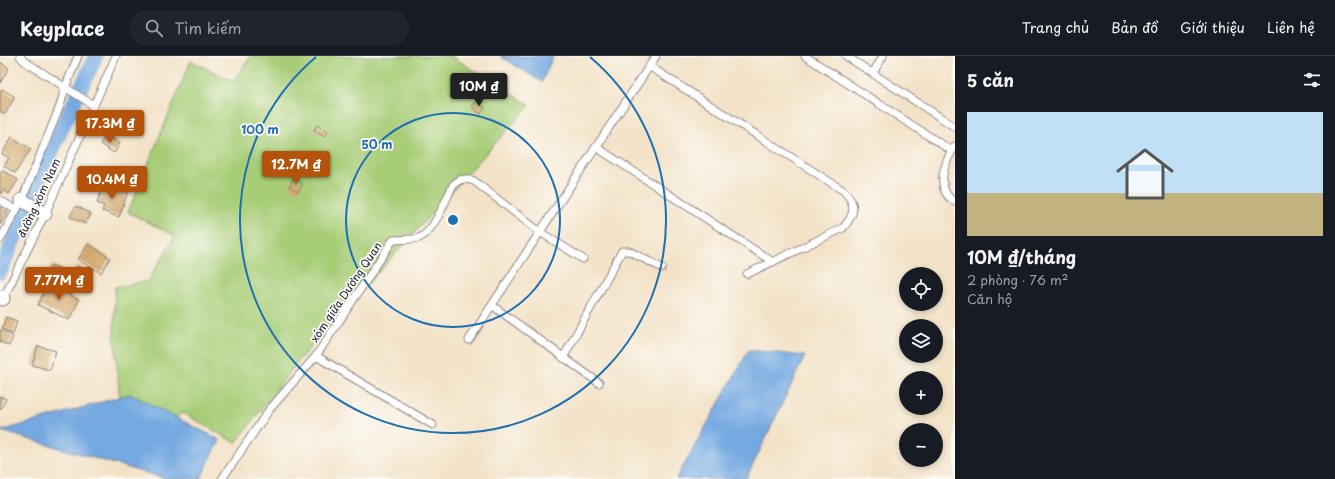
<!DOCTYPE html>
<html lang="vi">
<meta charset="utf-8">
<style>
:root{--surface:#171b24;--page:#20242c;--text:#f1f3f6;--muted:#9ea1a6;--line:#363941;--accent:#b45309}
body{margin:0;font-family:"Playpen Sans",sans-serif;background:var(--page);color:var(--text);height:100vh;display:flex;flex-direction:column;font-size:15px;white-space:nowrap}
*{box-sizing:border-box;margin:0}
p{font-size:13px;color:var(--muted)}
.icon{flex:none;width:22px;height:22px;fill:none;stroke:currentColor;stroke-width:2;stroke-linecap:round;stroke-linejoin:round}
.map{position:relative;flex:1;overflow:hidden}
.sheet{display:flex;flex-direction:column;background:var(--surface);width:380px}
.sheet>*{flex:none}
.tools{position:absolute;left:899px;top:211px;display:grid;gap:8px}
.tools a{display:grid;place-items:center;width:44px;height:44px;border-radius:50%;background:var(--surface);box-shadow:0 2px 6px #0003;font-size:20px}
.price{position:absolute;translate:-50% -34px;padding:0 9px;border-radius:4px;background:var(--accent);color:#fff;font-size:13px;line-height:26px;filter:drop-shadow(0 1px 2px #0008)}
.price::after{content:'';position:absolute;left:50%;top:24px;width:12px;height:9px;margin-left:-6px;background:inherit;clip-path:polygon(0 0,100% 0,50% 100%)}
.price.current{background:#222;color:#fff}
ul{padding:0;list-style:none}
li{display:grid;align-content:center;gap:8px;height:212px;padding:0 12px}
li+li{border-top:1px solid var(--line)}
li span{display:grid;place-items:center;height:124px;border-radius:0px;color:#555}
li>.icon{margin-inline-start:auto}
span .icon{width:72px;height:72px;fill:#fffc;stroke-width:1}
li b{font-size:17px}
h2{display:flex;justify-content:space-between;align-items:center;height:48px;padding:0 12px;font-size:17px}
header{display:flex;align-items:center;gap:24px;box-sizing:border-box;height:56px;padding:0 20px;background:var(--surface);border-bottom:1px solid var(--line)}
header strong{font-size:19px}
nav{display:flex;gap:22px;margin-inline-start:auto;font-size:14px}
.search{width:280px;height:36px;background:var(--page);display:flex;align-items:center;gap:10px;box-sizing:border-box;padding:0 14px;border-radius:22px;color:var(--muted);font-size:15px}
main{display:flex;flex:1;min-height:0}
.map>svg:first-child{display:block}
.green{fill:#a7cd77;stroke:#647859}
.water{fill:#74a9e1;stroke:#4b668e}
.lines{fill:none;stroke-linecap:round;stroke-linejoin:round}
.canal{stroke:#74a9e1;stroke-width:15}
.building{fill:#d2aa71}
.lane-casing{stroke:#8a8281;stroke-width:9}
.street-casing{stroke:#8a8281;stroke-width:15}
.lane{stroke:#fff;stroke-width:7}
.street{stroke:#fff;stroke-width:13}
.ring{fill:none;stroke:#1f6fb2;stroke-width:2}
.labels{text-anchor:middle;stroke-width:3.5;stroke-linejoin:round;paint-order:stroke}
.street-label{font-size:11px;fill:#22223b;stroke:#fdfcf7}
.centre{fill:#1f6fb2;stroke:#fdfcf7;stroke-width:2}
.ring-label{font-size:12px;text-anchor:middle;font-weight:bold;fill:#1f6fb2;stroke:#fdfcf7;stroke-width:3.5;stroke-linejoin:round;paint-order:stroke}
</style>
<header>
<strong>Keyplace</strong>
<div class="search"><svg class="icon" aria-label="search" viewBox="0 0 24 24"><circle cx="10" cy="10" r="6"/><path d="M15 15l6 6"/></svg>Tìm kiếm</div>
<nav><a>Trang chủ</a><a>Bản đồ</a><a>Giới thiệu</a><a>Liên hệ</a></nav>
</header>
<main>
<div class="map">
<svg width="955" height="423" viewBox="0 0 955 423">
<rect width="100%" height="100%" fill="#fdfcf7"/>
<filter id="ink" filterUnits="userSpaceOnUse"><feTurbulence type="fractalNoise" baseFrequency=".025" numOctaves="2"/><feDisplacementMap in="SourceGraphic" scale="8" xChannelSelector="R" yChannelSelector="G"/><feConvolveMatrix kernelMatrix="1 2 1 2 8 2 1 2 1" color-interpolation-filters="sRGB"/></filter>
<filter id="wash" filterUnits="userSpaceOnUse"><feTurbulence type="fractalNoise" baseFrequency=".012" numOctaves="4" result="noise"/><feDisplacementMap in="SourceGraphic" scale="16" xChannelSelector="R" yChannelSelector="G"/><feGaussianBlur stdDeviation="0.9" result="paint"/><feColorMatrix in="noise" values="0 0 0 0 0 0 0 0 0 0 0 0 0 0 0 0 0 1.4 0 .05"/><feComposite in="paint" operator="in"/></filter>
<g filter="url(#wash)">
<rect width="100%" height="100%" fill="#f3e2c7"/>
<path class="green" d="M251,0H451L530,49L298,305L236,387L183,357L158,371L121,356L114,276L115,231L148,225L175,180L128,156L191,5L233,25Z"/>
<g class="water">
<path d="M500,0H553L542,26Z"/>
<path d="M749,294L805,300L746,423H676Z"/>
<path d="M130,338L220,384L200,423H167L1,375Z"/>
</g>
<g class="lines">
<path class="canal" d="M0,216L60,76L96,0"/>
</g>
<g id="blocks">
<g class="building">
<path d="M0,6L9,12L0,27Z"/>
<path d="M2,33L15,41L5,58L0,55V37Z"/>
<path d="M478,45L485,53L480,58L472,50Z"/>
<path d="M317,69L328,76L324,81L314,74Z"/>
<path d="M106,79L120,88L114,97L100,88Z"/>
<path d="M12,81L31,93L15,117L4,110L9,102L2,98Z"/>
<path d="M85,111L98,116L93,130L80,125Z"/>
<path d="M2,114L18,124L9,138L3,134L0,139V117Z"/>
<path d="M100,116L117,122L114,130L98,124Z"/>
<path d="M294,122L303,128L298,136L289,130Z"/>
<path d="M123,125L134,129L131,136L120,132Z"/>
<path d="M104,127L128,136L119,161L102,155L104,150L97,147Z"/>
<path d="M76,150L91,158L85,168L70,160Z"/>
<path d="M0,151L8,157L0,169Z"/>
<path d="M88,188L110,202L101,217L78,204Z"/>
<path d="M52,209L69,217L63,228L46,220Z"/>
<path d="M77,210L92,218L85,231L70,223Z"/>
<path d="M70,224L82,232L79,237L67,230Z"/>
<path d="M57,226L70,233L67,238L79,244L69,264L38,249L48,228L54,231Z"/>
<path d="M6,261L17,265L13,278L2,273Z"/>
<path d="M0,274L13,280L9,290L0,286Z"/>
<path d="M38,290L56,295L50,314L32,309Z"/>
<path d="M0,340L6,343L0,354Z"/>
</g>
</g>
</g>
<g filter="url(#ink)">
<use href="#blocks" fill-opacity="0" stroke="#8a8281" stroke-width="1"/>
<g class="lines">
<defs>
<g id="lane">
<path d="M20,0L24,5L93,49"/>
<path d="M805,0L952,95"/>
<path d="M846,0L955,71"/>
<path d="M649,10L844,135C857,149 855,158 843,172L747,218"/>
<path d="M873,17L883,0"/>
<path d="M955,90C944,107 934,133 955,146"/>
<path d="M596,91L773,206"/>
<path d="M0,144L16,154"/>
<path d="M0,184L22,144L60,50L65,32L78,0"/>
<path d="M583,203L540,176L656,0"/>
<path d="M2,245L45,158L116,0"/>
<path d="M493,250L599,327"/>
<path d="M316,300L433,369"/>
<path d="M563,302L622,195H629L662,212"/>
<path d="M222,423L269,354L316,300L393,184C402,183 411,184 419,182C434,176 446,143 453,129C460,122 465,122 474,125L540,176L469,284"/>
</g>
<g id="street">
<path d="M22,144L45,158"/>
<path d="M0,241L3,243"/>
</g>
</defs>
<use href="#lane" class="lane-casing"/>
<use href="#street" class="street-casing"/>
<use href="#lane" class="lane"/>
<use href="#street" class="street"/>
</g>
</g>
<g class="ring">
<circle cx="453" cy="164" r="107"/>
<path d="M590 1A213 213 0 1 1 316 1"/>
</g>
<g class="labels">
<g class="street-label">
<text transform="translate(39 142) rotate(-65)" y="4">đường xóm Nam</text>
<text transform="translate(346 236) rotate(-56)" y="4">xóm giữa Dương Quan</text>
</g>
</g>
<circle cx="453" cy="164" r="6" class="centre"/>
<g class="ring-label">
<text x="260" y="78">100 m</text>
<text x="377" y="93">50 m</text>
</g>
</svg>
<div class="tools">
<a><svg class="icon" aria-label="locate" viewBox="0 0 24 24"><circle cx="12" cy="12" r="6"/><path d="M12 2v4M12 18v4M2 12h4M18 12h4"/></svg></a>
<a><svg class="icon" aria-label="layers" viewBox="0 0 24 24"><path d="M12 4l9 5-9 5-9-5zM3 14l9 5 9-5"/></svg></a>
<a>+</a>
<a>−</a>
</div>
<b class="price current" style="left:479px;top:51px">10M ₫</b>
<b class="price" style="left:110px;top:88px">17.3M ₫</b>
<b class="price" style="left:296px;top:129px">12.7M ₫</b>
<b class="price" style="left:112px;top:144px">10.4M ₫</b>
<b class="price" style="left:59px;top:245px">7.77M ₫</b>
</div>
<section class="sheet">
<h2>5 căn<svg class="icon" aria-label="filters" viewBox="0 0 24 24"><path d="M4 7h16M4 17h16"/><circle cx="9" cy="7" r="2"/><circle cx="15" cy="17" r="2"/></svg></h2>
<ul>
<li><span style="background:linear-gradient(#bfe0f5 65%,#c2b280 0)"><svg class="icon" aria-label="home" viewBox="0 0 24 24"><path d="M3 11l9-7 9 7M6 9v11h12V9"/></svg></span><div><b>10M ₫/tháng</b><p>2 phòng · 76 m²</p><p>Căn hộ</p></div></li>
</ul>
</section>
</main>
